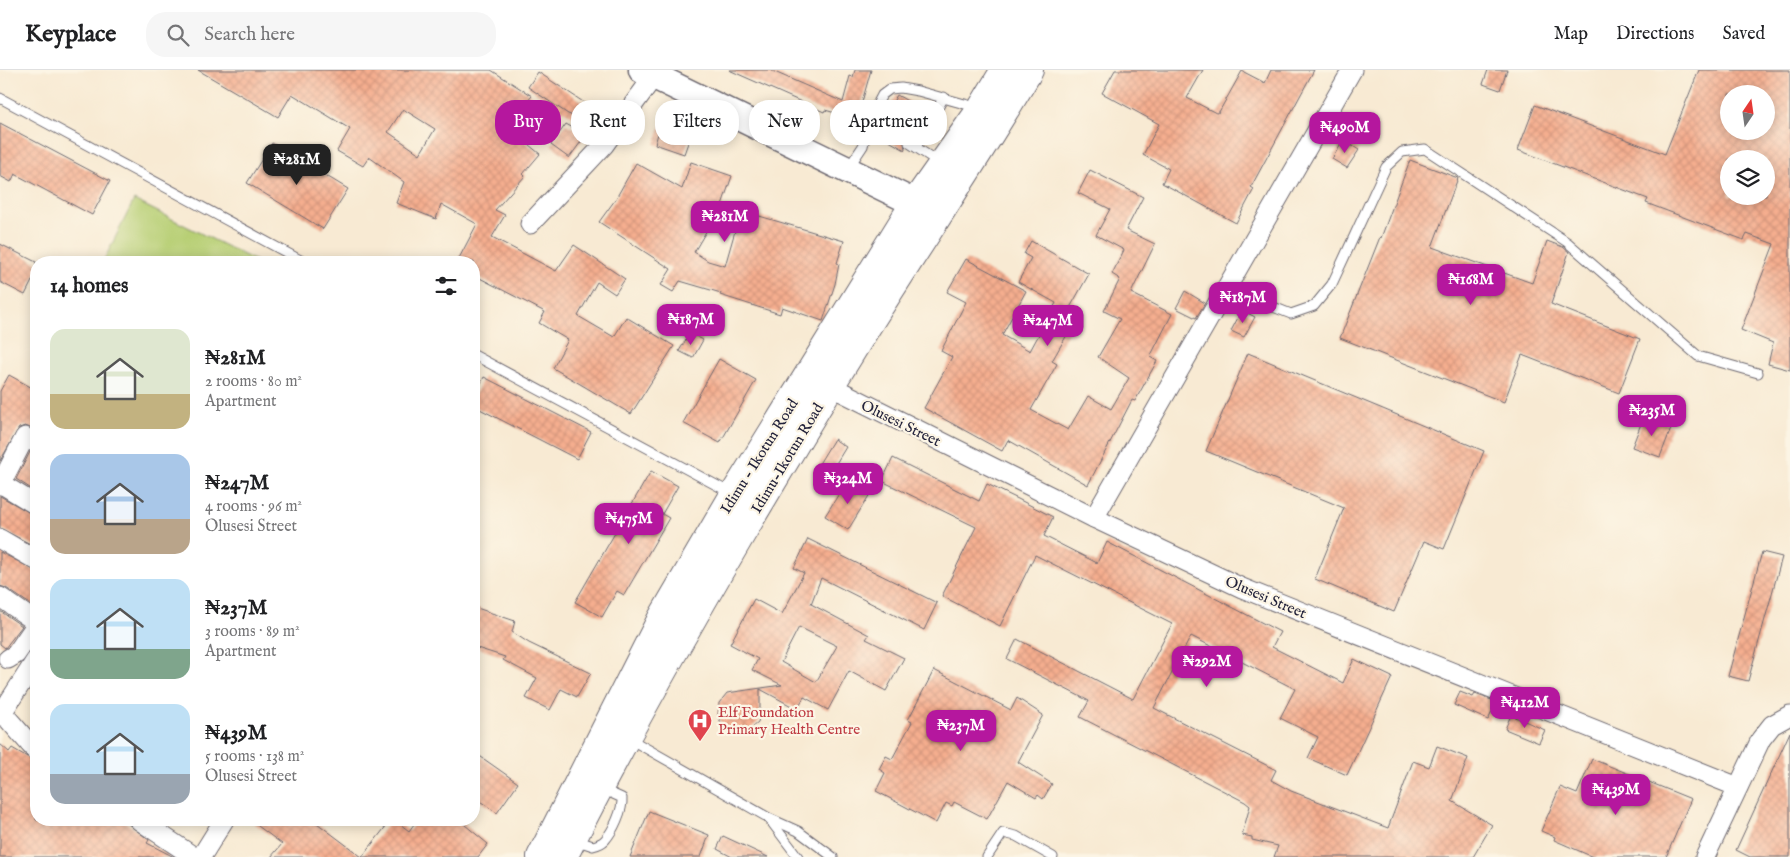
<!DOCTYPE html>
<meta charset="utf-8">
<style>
:root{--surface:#fff;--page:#f6f6f6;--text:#202124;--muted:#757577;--line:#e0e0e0;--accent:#b5179e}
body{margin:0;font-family:"IM FELL English",serif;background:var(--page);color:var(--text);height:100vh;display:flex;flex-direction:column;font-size:19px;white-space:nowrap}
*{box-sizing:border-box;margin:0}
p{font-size:16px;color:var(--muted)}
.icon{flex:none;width:28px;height:28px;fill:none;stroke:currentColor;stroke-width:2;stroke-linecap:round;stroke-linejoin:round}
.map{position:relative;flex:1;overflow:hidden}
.sheet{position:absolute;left:30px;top:186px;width:450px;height:570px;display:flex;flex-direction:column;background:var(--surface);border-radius:20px;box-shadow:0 2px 12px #0003}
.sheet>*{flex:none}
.banner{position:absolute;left:495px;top:30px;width:475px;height:45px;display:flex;gap:10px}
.needle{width:32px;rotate:13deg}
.tools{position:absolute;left:1720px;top:15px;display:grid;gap:10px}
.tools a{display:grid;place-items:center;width:55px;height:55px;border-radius:50%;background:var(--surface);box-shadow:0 2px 12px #0003;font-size:25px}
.price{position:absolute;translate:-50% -42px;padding:0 11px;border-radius:10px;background:var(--accent);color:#fff;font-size:16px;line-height:32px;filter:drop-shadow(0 1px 2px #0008)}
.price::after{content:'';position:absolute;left:50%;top:30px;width:15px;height:11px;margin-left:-8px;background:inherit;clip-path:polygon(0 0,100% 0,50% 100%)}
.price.selected{background:#222;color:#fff}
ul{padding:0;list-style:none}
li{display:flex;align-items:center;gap:15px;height:125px;padding:0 20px}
li span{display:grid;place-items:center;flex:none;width:140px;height:100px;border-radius:15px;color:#555}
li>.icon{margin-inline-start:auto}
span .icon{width:60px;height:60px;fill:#fffc;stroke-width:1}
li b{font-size:21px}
h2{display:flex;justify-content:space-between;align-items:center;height:60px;padding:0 20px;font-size:21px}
.chip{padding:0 18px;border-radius:20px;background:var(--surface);box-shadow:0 2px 12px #0003;font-size:18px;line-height:45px}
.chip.selected{background:var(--accent);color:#fff}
header{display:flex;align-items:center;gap:30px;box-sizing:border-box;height:70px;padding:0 25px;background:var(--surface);border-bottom:1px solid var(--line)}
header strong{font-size:24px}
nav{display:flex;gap:28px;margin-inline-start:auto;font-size:18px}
.search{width:350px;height:45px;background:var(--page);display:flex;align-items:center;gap:12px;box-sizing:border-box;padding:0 18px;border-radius:20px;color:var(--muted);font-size:19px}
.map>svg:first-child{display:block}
.grass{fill:#b7cf74;stroke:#6c7858}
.building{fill:url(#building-cross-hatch);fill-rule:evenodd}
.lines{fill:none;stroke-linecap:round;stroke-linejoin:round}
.lane-casing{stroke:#6d6870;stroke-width:11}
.street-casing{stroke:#6d6870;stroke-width:21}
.secondary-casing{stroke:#6d6870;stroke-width:29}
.primary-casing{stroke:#6d6870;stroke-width:30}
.lane{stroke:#fff;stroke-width:9}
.street{stroke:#fff;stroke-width:19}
.secondary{stroke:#fff;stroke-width:26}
.primary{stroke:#fff;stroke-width:28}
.labels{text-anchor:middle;stroke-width:4.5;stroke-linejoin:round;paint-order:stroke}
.street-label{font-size:15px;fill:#22223b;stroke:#fcf5e5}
.health-label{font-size:15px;fill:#be3a42;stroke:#fcf5e5;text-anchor:start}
</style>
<header>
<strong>Keyplace</strong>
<div class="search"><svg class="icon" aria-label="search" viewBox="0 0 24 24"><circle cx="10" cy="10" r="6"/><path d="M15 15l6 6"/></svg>Search here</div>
<nav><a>Map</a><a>Directions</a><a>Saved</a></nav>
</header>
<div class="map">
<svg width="1790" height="787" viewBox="0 0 1790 787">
<defs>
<pattern id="building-cross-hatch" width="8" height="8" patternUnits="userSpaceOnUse" patternTransform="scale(1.25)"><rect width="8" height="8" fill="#f5ae8f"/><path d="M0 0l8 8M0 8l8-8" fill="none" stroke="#d2957c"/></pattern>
</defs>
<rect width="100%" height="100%" fill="#fcf5e5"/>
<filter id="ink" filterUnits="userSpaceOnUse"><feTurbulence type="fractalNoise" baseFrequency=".02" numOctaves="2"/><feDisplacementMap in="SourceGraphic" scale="10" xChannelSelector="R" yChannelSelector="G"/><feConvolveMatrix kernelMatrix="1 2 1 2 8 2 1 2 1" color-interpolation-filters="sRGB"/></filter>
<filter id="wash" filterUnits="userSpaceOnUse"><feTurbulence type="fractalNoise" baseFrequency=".0096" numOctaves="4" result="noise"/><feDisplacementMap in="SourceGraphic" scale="20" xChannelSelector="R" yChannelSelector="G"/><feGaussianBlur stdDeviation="1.12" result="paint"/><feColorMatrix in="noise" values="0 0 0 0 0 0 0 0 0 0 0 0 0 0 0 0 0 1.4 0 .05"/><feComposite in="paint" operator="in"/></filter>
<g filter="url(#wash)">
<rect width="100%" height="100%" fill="#f8ead3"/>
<path class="grass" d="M134,130L258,192H103Z"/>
<g id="blocks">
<g class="building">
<path d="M198,0H491L532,26L506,56L540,84L523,104L525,106L495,140L505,145L492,167L556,201L574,175L625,209L615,224L597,212L578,246L614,267L626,247L674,276L631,344L553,298L568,270L539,253L545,242L474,205V192H457L477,154L441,134L436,149L396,133L404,112L369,87L363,96L337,81L350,59L292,24L278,47ZM403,39L435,59L420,84L388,62Z"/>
<path d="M729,0H770L843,32L850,6L853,7L855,0H871L860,39L866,42L863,51L825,40L824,42Z"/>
<path d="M1115,0H1203L1187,28L1216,43L1219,42L1242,1L1265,13L1271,0H1314L1251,117L1254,119L1236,153L1162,113L1169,99L1143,85L1159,54L1102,23Z"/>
<path d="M1488,0H1507L1500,20L1483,14Z"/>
<path d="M1699,0H1790V300L1768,294L1773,273L1741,260L1774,174L1747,164L1744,170L1646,133L1648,129L1518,80L1535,35L1665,84ZM1729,24H1766V61H1729ZM1729,89H1766V126H1729Z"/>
<path d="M538,2L609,49L603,57L568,44L528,17Z"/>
<path d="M897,25L927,42L912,68L907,67L904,70L905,80L875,63L877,60L882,61L885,58L886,53L883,49Z"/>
<path d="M0,53L110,111L92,145L15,104L11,112L0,106Z"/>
<path d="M566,54L586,65L569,88L551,75Z"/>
<path d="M660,57L690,67L684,84L655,74Z"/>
<path d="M1343,70L1359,80L1347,98L1332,89Z"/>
<path d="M272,73L348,119L323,159L247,113Z"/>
<path d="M1410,90L1458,108L1432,177L1532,213L1547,171L1563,177L1569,182L1551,234L1640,269L1619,323L1522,285L1504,332L1340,268L1380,167L1381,168Z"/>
<path d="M691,92L732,106L722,135L844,171L837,193L839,194L835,214L823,251L782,237L780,244L720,225L721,223L680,211L673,222L661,215L671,199L599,152L615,130L636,93L682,119ZM711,153L735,161L725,196L708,191L694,182Z"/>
<path d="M1090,100L1143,127L1126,160L1155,174L1131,223L1172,244L1150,287L1157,291L1135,331L1132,330L1088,415L1008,370L1002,381L924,338L952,287L941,281L966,232L947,222L966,189L1026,221L1002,265L1030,281L1056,233L1018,212L1031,188L1024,184L1031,171L1089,204L1067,243L1076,249L1052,291L1057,294L1031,340L1068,360L1088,326L1111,339L1129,308L1098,287L1120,249L1104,241L1120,209L1112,204L1124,180L1096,165L1110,139L1078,123Z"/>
<path d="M0,174L36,192V203L25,225L0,212Z"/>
<path d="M1185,221L1205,233L1196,248L1176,238Z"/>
<path d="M1242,240L1255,247L1244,267L1231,261Z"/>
<path d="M690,263L703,270L693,288L679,281Z"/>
<path d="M1248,283L1484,381L1444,479L1424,471L1394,542L1315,509L1344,438L1206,381Z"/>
<path d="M719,289L756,310L720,373L683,353Z"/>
<path d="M9,305L36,320V360L25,356L19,358L0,391V321Z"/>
<path d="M484,307L591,362L577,389L474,336V326Z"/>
<path d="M1644,346L1672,356L1660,387L1632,377Z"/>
<path d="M834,369L846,377L829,405L817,397Z"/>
<path d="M30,382L36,384V422L16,409Z"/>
<path d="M893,388L979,431L987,414L1018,429L1053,447L1044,466L1097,493L1107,472L1280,562L1272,577L1343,613L1354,589L1392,607L1347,705L1308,688L1318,667L1280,648L1295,619L1191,566L1154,638L1276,700L1271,710L1291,721L1388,758L1413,691L1429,697L1437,676L1468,688L1452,731L1492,755L1473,787H1274L1278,776L1252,770V767L1242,765L1250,736L1245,732L1080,647L1089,631L1007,589L1017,569L1133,629L1172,554L1035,485L1000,556L942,526L976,457L882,411Z"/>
<path d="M651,401L678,416L662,444L669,448L624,525L617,521L602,547L575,532Z"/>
<path d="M847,411L870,424L848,460L825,446Z"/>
<path d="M0,426L36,446V477L0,458Z"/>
<path d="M808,469L937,533L924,560L821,508L811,534L869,565L866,569L904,588L886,621L849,601L828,640L804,627L797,639L760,619V645L758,652L747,661H732L721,653L718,646L719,633L727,623L782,615L752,600L758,589L730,574L754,529L782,544L804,503L794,498ZM799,557L837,576L816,612L781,592Z"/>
<path d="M0,482L36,501V538L6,518L0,516Z"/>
<path d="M1762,482L1782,487L1748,611L1728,606Z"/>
<path d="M474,537L515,551L512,562L529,573L591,603L577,627L561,619L550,640L526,628L537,608L503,590L505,587L474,577Z"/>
<path d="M0,541L22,556L5,578L0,574Z"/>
<path d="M934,600L1011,640L1017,628L1043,645L1018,692L1052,714L1043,729L1038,725L1036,728L1008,711L987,749L954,732L952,736L946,733L936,753L876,721L885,703L879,699L886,686L892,689L912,652L908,650Z"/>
<path d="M1460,622L1473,627L1475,624L1497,632L1488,650L1454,635Z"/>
<path d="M1511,645L1545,660L1539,673L1505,659Z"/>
<path d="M1790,662V787H1750L1736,780Z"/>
<path d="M0,674L9,682L12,678L36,692V750H123L149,770L147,773L174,787H0Z"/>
<path d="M474,682L518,713L497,743L474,727Z"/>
<path d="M1592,689L1691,729L1666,787H1593L1554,770L1555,767L1541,761L1560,717L1577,724Z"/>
<path d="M649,741L709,765L701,787H630Z"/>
<path d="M250,750H313L362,787L391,750H395L409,761L417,750H459L488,774L478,787H271L282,774Z"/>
<path d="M723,766L768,787H732L717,779Z"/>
</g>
</g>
</g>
<g filter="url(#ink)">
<use href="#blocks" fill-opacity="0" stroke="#6d6870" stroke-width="1"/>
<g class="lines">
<defs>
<g id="lane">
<path d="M0,28L304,192"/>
<path d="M870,48L880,55"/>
<path d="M909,73L940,93"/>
<path d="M916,77L944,27"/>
<path d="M849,97L863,76L870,48L882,25L890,19L901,18L918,21L979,38"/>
<path d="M1228,219L1291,244L1314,236L1332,214L1386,97L1402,82L1425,79L1567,172L1698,286L1758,303"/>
<path d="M474,285L731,423"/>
<path d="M628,668L769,748L798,761L833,787"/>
<path d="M770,750L798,787"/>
<path d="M575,770L593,776C597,775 602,773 605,770C613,761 623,740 622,728L602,719"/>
<path d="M987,787L1003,763L1016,766L1053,787"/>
</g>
<g id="street">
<path d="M530,154L604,75L654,6L656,0"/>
<path d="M820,311L1094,448L1242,518L1738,717"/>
<path d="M0,413L36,435"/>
<path d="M0,415L25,367L36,373"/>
<path d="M1094,448L1352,0"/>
<path d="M0,469L36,490"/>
<path d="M0,527L36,552"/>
<path d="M8,589L16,584L36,555"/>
<path d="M0,640L36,681"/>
<path d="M0,646L36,590"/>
<path d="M139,750L194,787"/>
<path d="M201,787L224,750"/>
<path d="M1705,787L1761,669L1772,655L1790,645"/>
</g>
<path id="secondary" d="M642,0L915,133"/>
<g id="primary">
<path d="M541,787L662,548L734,425L915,133L982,38L1005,0"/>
<path d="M563,787C654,608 756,435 862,264C917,176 976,89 1029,0"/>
</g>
</defs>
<use href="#lane" class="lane-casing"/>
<use href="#street" class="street-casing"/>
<use href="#secondary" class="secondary-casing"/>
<use href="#primary" class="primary-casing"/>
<use href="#lane" class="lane"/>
<use href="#street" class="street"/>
<use href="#secondary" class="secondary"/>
<use href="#primary" class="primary"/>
</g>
</g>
<defs>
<symbol id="hospital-pin" viewBox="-11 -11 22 30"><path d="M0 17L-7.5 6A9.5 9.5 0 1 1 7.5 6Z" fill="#e0444e" stroke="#fcf5e5"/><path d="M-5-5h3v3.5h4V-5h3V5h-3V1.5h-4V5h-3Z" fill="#fff"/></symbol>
</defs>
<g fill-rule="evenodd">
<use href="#hospital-pin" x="686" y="637" width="28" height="38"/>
</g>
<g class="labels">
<g class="street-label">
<text transform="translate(901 353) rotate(26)" y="5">Olusesi Street</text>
<text transform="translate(759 386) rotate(-58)" y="5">Idimu - Ikotun Road</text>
<text transform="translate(787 388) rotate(-59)" y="5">Idimu-Ikotun Road</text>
<text transform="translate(1266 527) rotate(23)" y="5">Olusesi Street</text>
</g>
<g class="health-label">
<text x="718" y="647">Elf Foundation<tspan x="718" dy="17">Primary Health Centre</tspan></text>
</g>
</g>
</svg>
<div class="tools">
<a><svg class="needle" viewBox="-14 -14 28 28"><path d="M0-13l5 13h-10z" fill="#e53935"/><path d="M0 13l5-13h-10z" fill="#757577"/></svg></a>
<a><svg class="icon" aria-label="layers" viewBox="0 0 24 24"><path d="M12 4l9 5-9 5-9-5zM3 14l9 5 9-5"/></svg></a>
</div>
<b class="price" style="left:1345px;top:84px">₦490M</b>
<b class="price selected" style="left:297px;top:116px">₦281M</b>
<b class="price" style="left:725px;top:173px">₦281M</b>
<b class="price" style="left:1471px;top:236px">₦168M</b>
<b class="price" style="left:1243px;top:254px">₦187M</b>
<b class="price" style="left:691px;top:276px">₦187M</b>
<b class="price" style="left:1048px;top:277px">₦247M</b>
<b class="price" style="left:1652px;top:367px">₦235M</b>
<b class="price" style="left:848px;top:435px">₦324M</b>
<b class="price" style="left:629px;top:475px">₦475M</b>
<b class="price" style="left:1207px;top:618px">₦292M</b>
<b class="price" style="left:1525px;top:659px">₦412M</b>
<b class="price" style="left:961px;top:682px">₦237M</b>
<b class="price" style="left:1616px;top:746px">₦439M</b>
<div class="banner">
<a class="chip selected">Buy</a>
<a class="chip">Rent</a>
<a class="chip">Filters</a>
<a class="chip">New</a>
<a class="chip">Apartment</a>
</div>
<section class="sheet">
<h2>14 homes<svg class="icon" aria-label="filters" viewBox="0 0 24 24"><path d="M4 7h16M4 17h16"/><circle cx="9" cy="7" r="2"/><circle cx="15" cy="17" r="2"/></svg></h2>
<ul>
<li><span style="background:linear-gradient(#dfe7d0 65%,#c2b280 0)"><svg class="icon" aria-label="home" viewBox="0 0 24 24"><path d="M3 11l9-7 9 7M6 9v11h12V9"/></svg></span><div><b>₦281M</b><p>2 rooms · 80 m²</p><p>Apartment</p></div></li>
<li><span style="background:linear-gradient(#a9c7e8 65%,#b9a48a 0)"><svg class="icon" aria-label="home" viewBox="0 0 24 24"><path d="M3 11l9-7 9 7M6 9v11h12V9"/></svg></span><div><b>₦247M</b><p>4 rooms · 96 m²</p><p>Olusesi Street</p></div></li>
<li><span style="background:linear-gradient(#bfe0f5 70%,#7fa58c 0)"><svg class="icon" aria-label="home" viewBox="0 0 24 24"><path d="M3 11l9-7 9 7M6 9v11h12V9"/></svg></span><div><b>₦237M</b><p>3 rooms · 89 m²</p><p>Apartment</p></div></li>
<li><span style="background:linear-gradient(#bfe0f5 70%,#9aa5b1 0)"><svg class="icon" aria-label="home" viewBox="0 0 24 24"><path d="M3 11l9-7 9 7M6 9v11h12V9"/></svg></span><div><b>₦439M</b><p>5 rooms · 138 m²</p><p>Olusesi Street</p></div></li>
</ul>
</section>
</div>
